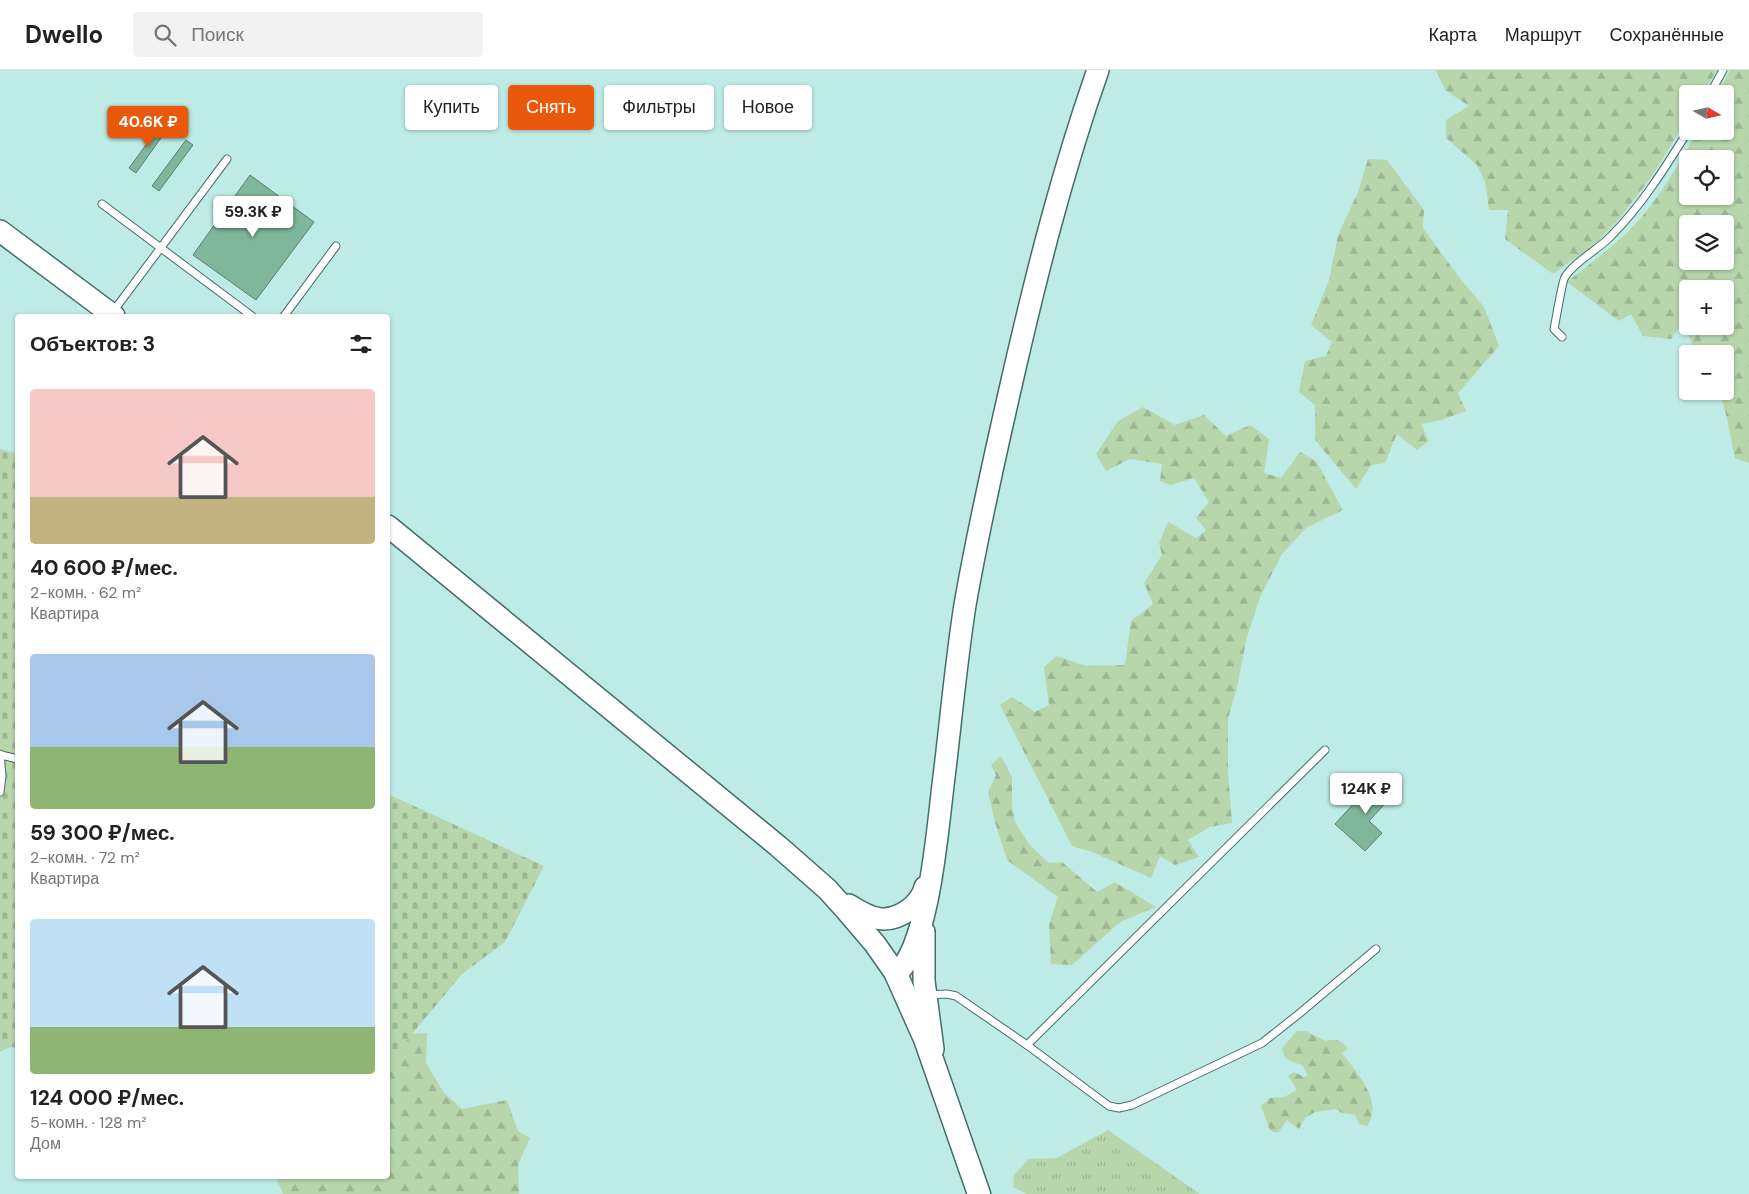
<!DOCTYPE html>
<html lang="ru">
<meta charset="utf-8">
<style>
:root{--surface:#fff;--page:#f2f2f2;--text:#222;--muted:#767676;--line:#e0e0e0;--accent:#ea580c}
body{margin:0;font-family:"DM Sans",sans-serif;background:var(--page);color:var(--text);height:100vh;display:flex;flex-direction:column;font-size:19px;white-space:nowrap}
*{box-sizing:border-box;margin:0}
p{font-size:16px;color:var(--muted)}
.icon{flex:none;width:28px;height:28px;fill:none;stroke:currentColor;stroke-width:2;stroke-linecap:round;stroke-linejoin:round}
.map{position:relative;flex:1;overflow:hidden}
.details{position:absolute;left:15px;top:244px;width:375px;height:865px;display:flex;flex-direction:column;background:var(--surface);border-radius:5px;box-shadow:0 1px 4px #0004}
.details>*{flex:none}
.hud{position:absolute;left:405px;top:15px;width:475px;height:45px;display:flex;gap:10px}
.needle{width:32px;rotate:99deg}
.tools{position:absolute;left:1679px;top:15px;display:grid;gap:10px}
.tools a{display:grid;place-items:center;width:55px;height:55px;border-radius:5px;background:var(--surface);box-shadow:0 1px 4px #0004;font-size:25px}
.price{position:absolute;translate:-50% -42px;padding:0 11px;border-radius:5px;background:#fff;color:#222;font-size:16px;line-height:32px;filter:drop-shadow(0 1px 2px #0008)}
.price::after{content:'';position:absolute;left:50%;top:30px;width:15px;height:11px;margin-left:-8px;background:inherit;clip-path:polygon(0 0,100% 0,50% 100%)}
.price.selected{background:var(--accent);color:#fff}
ul{padding:0;list-style:none}
li{display:grid;align-content:center;gap:10px;height:265px;padding:0 15px}
li span{display:grid;place-items:center;height:155px;border-radius:5px;color:#555}
li>.icon{margin-inline-start:auto}
span .icon{width:90px;height:90px;fill:#fffc;stroke-width:1}
li b{font-size:21px}
h2{display:flex;justify-content:space-between;align-items:center;height:60px;padding:0 15px;font-size:21px}
.chip{padding:0 18px;border-radius:5px;background:var(--surface);box-shadow:0 1px 4px #0004;font-size:18px;line-height:45px}
.chip.selected{background:var(--accent);color:#fff}
header{display:flex;align-items:center;gap:30px;box-sizing:border-box;height:70px;padding:0 25px;background:var(--surface);border-bottom:1px solid var(--line)}
header strong{font-size:24px}
nav{display:flex;gap:28px;margin-inline-start:auto;font-size:18px}
.search{width:350px;height:45px;background:var(--page);display:flex;align-items:center;gap:12px;box-sizing:border-box;padding:0 18px;border-radius:5px;color:var(--muted);font-size:19px}
.map>svg:first-child{display:block}
.grass{fill:url(#grass-tufts)}
.forest{fill:url(#forest-firs);fill-rule:evenodd}
.cemetery{fill:url(#cemetery-stones)}
.building{fill:#7eb79b;stroke:#5c7e6e}
.lines{fill:none;stroke-linecap:round;stroke-linejoin:round}
.service-casing{stroke:#446d69;stroke-width:9}
.primary-casing{stroke:#446d69;stroke-width:24}
.trunk-casing{stroke:#446d69;stroke-width:25}
.service{stroke:#fff;stroke-width:7}
.primary{stroke:#fff;stroke-width:21}
.trunk{stroke:#fff;stroke-width:22}
</style>
<header>
<strong>Dwello</strong>
<div class="search"><svg class="icon" aria-label="search" viewBox="0 0 24 24"><circle cx="10" cy="10" r="6"/><path d="M15 15l6 6"/></svg>Поиск</div>
<nav><a>Карта</a><a>Маршрут</a><a>Сохранённые</a></nav>
</header>
<div class="map">
<svg width="1749" height="1124" viewBox="0 0 1749 1124">
<defs>
<pattern id="grass-tufts" width="24" height="20" patternUnits="userSpaceOnUse" patternTransform="scale(1.25)"><rect width="24" height="20" fill="#b7d6ac"/><path d="M3 7l-1-3M5 7V3M7 7l1-3M15 17l-1-3M17 17v-4M19 17l1-3" fill="none" stroke="#9cb693"/></pattern>
<pattern id="forest-firs" width="22" height="20" patternUnits="userSpaceOnUse" patternTransform="scale(1.25)"><rect width="22" height="20" fill="#b7d6ac"/><path d="M5 1l3.5 6h-7zM16 11l3.5 6h-7z" fill="#9cb693"/></pattern>
<pattern id="cemetery-stones" width="16" height="16" patternUnits="userSpaceOnUse" patternTransform="scale(1.25)"><rect width="16" height="16" fill="#b7d6ac"/><path d="M2 7V4a2 2 0 0 1 4 0v3zM10 15v-3a2 2 0 0 1 4 0v3z" fill="#9cb693"/></pattern>
</defs>
<rect width="100%" height="100%" fill="#beebe6"/>
<path class="grass" d="M1108,1060L1200,1124H1027L1013,1117L1014,1105L1028,1089L1057,1088Z"/>
<g class="forest">
<path d="M1436,0H1717L1703,24H1688L1687,49L1652,106L1619,149L1596,173L1553,204L1505,169L1508,140H1489L1485,112L1477,95L1446,68V50L1469,36L1445,20Z"/>
<path d="M1730,0H1749V393L1735,388L1725,340L1719,321H1725V284H1698L1692,274L1684,252L1671,269L1643,266L1631,244L1619,251L1567,212C1592,192 1619,173 1640,149C1663,122 1680,92 1697,61H1725V24H1717ZM1688,89H1725V126H1688ZM1688,154H1725V191H1688ZM1688,219H1725V256H1688Z"/>
<path d="M1368,89L1387,90L1424,140L1423,158L1458,206L1484,237L1499,276L1458,323L1466,341L1441,350L1421,354L1429,371L1417,380L1397,364L1385,393L1371,395L1356,419L1315,370V335L1299,322L1305,291L1326,286L1332,272L1311,255L1329,210L1338,165L1358,122Z"/>
<path d="M1143,337L1175,355L1204,345L1226,366L1250,355L1269,369L1264,403L1281,408L1300,382L1316,391L1343,440L1306,458L1282,484L1260,527L1247,567L1237,617L1228,649V701L1232,753L1210,757L1188,770L1199,787L1175,795L1160,786L1151,808L1092,782L1072,776L1000,635L1012,627L1035,642L1049,635L1044,597L1057,586L1086,596L1125,595L1131,551L1153,534L1144,513L1162,485L1159,473L1168,452L1196,468L1206,460L1196,448L1209,432L1194,408L1171,415L1160,411L1162,394L1130,389L1106,401L1096,384L1118,351Z"/>
<path d="M1001,686L1012,707V735L1015,752L1029,774L1048,793L1062,792L1097,822L1115,812L1156,837L1120,852L1072,895L1051,894L1049,854L1058,827L1007,790L995,752L988,722L996,705L991,695Z"/>
<path d="M388,857L403,964L427,963L426,993L444,1023L462,1039L507,1030L518,1061L530,1068L518,1095L519,1124H283L275,1106H388Z"/>
<path d="M1297,961H1306L1325,971C1336,968 1341,970 1348,979L1342,983C1357,1003 1384,1031 1367,1056L1359,1054L1355,1045L1342,1043L1336,1039L1315,1042L1305,1048L1299,1059L1287,1050L1278,1063L1270,1061L1261,1036L1270,1028L1284,1027L1297,1020L1288,1006L1294,1002L1304,1007L1308,1006L1303,996L1285,988L1282,978Z"/>
</g>
<g class="cemetery">
<path d="M0,379L18,384V978L10,977L0,982Z"/>
<path d="M388,724L544,796L505,872L462,904L388,993Z"/>
</g>
<g class="building">
<path d="M162,53L168,58L136,103L129,98Z"/>
<path d="M186,70L193,75L159,121L152,116Z"/>
<path d="M250,105L314,152L256,230L193,185Z"/>
<path d="M1378,707L1395,723L1369,751L1382,763L1365,781L1335,754Z"/>
</g>
<g class="lines">
<defs>
<g id="service">
<path d="M1710,24L1723,0"/>
<path d="M102,134L252,246"/>
<path d="M112,243L227,89"/>
<path d="M284,246L336,176"/>
<path d="M1562,267L1554,259C1556,250 1562,211 1565,207C1575,191 1598,180 1611,166C1642,135 1665,98 1688,61"/>
<path d="M0,684L2,706L0,722"/>
<path d="M1,685L18,689"/>
<path d="M927,925L947,924L956,926L1027,975L1325,680"/>
<path d="M1027,975L1109,1036L1119,1038L1132,1035L1262,973L1300,943L1376,879"/>
</g>
<g id="primary">
<path d="M0,161L114,246"/>
<path d="M388,456L778,776L827,819L846,840L875,874L896,904C930,876 938,752 944,707C951,650 956,592 965,535C978,460 995,385 1012,311C1036,206 1062,102 1098,0"/>
<path d="M849,835C871,849 887,856 910,839C917,833 923,826 925,817"/>
<path d="M924,862V911L933,979"/>
</g>
<path id="trunk" d="M896,904L925,969L979,1124"/>
</defs>
<use href="#service" class="service-casing"/>
<use href="#primary" class="primary-casing"/>
<use href="#trunk" class="trunk-casing"/>
<use href="#service" class="service"/>
<use href="#primary" class="primary"/>
<use href="#trunk" class="trunk"/>
</g>
</svg>
<div class="tools">
<a><svg class="needle" viewBox="-14 -14 28 28"><path d="M0-13l5 13h-10z" fill="#e53935"/><path d="M0 13l5-13h-10z" fill="#767676"/></svg></a>
<a><svg class="icon" aria-label="locate" viewBox="0 0 24 24"><circle cx="12" cy="12" r="6"/><path d="M12 2v4M12 18v4M2 12h4M18 12h4"/></svg></a>
<a><svg class="icon" aria-label="layers" viewBox="0 0 24 24"><path d="M12 4l9 5-9 5-9-5zM3 14l9 5 9-5"/></svg></a>
<a>+</a>
<a>−</a>
</div>
<b class="price selected" style="left:148px;top:78px">40.6K ₽</b>
<b class="price" style="left:253px;top:168px">59.3K ₽</b>
<b class="price" style="left:1366px;top:745px">124K ₽</b>
<div class="hud">
<a class="chip">Купить</a>
<a class="chip selected">Снять</a>
<a class="chip">Фильтры</a>
<a class="chip">Новое</a>
</div>
<section class="details">
<h2>Объектов: 3<svg class="icon" aria-label="filters" viewBox="0 0 24 24"><path d="M4 7h16M4 17h16"/><circle cx="9" cy="7" r="2"/><circle cx="15" cy="17" r="2"/></svg></h2>
<ul>
<li><span style="background:linear-gradient(#f6c9c9 70%,#c2b280 0)"><svg class="icon" aria-label="home" viewBox="0 0 24 24"><path d="M3 11l9-7 9 7M6 9v11h12V9"/></svg></span><div><b>40 600 ₽/мес.</b><p>2-комн. · 62 m²</p><p>Квартира</p></div></li>
<li><span style="background:linear-gradient(#a9c7e8 60%,#8fb573 0)"><svg class="icon" aria-label="home" viewBox="0 0 24 24"><path d="M3 11l9-7 9 7M6 9v11h12V9"/></svg></span><div><b>59 300 ₽/мес.</b><p>2-комн. · 72 m²</p><p>Квартира</p></div></li>
<li><span style="background:linear-gradient(#bfe0f5 70%,#8fb573 0)"><svg class="icon" aria-label="home" viewBox="0 0 24 24"><path d="M3 11l9-7 9 7M6 9v11h12V9"/></svg></span><div><b>124 000 ₽/мес.</b><p>5-комн. · 128 m²</p><p>Дом</p></div></li>
</ul>
</section>
</div>
